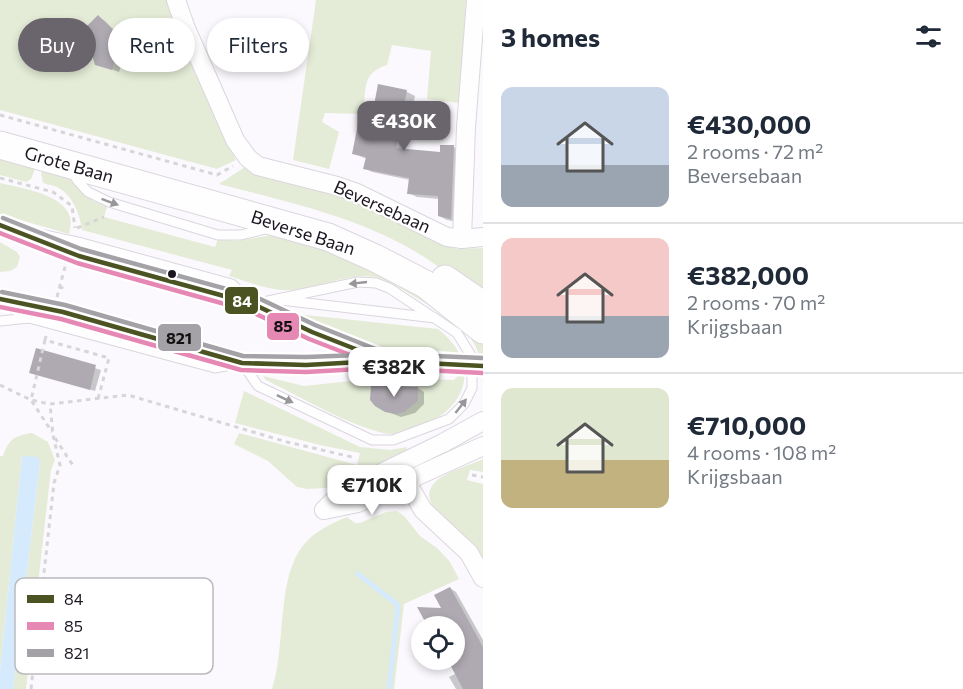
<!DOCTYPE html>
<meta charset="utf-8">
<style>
:root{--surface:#fff;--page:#f6f6f7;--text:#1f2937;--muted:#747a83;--line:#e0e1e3;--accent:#6a656d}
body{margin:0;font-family:Commissioner,sans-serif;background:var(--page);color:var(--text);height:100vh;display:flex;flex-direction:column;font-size:22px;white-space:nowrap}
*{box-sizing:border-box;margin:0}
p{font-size:20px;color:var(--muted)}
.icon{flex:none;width:33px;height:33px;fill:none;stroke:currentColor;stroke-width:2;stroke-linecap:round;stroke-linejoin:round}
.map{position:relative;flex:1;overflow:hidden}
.sheet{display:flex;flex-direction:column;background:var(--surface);width:480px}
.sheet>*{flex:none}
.hud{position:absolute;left:18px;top:18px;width:375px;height:54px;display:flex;gap:12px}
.buttons{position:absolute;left:411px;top:616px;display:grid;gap:12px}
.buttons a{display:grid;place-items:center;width:54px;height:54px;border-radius:50%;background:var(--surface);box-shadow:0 3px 9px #0003;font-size:30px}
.price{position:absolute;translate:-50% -51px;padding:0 14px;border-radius:12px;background:#fff;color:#222;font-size:20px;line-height:39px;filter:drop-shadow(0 2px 3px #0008)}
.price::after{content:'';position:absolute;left:50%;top:36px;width:18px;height:14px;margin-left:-9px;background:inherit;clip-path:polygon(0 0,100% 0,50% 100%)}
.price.current{background:var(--accent);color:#fff}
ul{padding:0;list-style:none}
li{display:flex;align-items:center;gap:18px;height:150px;padding:0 18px}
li+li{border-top:2px solid var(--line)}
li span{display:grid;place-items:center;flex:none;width:168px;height:120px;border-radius:12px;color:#555}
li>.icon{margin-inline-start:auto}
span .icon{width:72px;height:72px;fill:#fffc;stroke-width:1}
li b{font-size:26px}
h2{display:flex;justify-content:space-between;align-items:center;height:72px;padding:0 18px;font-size:26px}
.tag{padding:0 21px;border-radius:27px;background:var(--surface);box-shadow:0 3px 9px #0003;font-size:21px;line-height:54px}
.tag.current{background:var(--accent);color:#fff}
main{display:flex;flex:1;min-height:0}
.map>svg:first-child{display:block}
.green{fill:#e4ecd7}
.water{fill:#d5eafc}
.shadow{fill:#0003}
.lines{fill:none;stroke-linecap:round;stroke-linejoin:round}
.stream{stroke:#d5eafc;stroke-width:5}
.building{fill:#afaab2}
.lane-casing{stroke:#dbd6de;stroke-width:11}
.street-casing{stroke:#dbd6de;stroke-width:20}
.primary-casing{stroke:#dbd6de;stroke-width:29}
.path{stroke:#d6d5d7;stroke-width:3;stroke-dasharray:4.5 4.5;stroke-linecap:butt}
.lane{stroke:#fefeff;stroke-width:9}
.street{stroke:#fefeff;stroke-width:18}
.primary{stroke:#fefeff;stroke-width:27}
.bus-1-casing{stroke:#fff;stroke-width:9}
.bus-2-casing{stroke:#fff;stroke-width:9}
.bus-3-casing{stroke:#fff;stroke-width:9}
.bus-1{stroke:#4a5321;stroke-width:4.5}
.bus-2{stroke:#e688b4;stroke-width:4.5}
.bus-3{stroke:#a4a2a6;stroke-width:4.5}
.oneway{fill:#98969b}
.bus-dot{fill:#1c1620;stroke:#fff;stroke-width:2}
.labels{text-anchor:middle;stroke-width:4.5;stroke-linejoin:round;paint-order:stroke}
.street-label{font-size:18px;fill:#1c1620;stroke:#fff}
.key{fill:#fff;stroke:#bbb9bc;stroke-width:1.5}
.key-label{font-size:16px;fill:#1c1620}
.line-badge{stroke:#fff;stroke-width:2}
.badge-label{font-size:16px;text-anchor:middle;font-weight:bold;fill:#fff}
.pale-badge-label{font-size:16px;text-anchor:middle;font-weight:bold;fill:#111}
</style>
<main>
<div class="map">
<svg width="483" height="689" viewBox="0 0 483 689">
<rect width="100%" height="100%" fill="#fbf9fd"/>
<g class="green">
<path d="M0,0H168L179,39L236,160L217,169L0,110Z"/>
<path d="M316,0H466L459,103L427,99L431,51L392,45L387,65C361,73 366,90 364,114L325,113L322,122L339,132L329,169L293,160Z"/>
<path d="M0,154L37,164L31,179L26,182L0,175Z"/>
<path d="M245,167L253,172L326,190L383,215L441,244L457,249L483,248V296C454,279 428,257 398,242C342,213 279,200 219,184Z"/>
<path d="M43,169L68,177L93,201L107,207L104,217L215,247L218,239L236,241L278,234L291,235L395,275L483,337V373C481,359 478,347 468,335C459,323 394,282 379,278C350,271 321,288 292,290C272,292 249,282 229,276L232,270L82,230C80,215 73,195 57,187C53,185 48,185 43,183L41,173Z"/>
<path d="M0,183C25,189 82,196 69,234L0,214Z"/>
<path d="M0,242L17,252L20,257L17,267L10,271L0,272Z"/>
<path d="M287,313L438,329C483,364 468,412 414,428C407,430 399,434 392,434C362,433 295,394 266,380L263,376L304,386L388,377L454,380C464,371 463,361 454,352L370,346Z"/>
<path d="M244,391L360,447L390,450L407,447L408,453L343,487L307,489L297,487L268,461L234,444L239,433L357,465L360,453L320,445L235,423Z"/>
<path d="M32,433L48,442L55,460L51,470L26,689H13L40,462L22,456L0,671V456H3C9,439 14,436 32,433Z"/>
<path d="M483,459V472L470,470L467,480L483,484V560C480,555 478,548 474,544C459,529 407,502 440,478C452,470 470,465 483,459Z"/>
<path d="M397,511L404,516L420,536L437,548L450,562L459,579L404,604L394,689H272C287,645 275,574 307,541C317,530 333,523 347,517L355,523H360L386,512Z"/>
</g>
<path class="water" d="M22,456L38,457L40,462L13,689H0V671Z"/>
<g class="shadow">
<path d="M99,17L105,21L121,37L125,52L119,72L96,64Z"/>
<path d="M379,86L407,92L415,96L404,151L441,154L454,147L461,151L459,222L447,220L439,216V199L417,197L409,193L410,180L372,172L364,168L367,159L354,154L372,123Z"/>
<path d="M37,350L101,370L95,391L31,372Z"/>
<path d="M418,388L424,392V404L415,413L401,417L385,411Z"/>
<path d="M450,588L456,592L483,640V689H456L449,677L455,674L448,660H454V627H430L443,609Z"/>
</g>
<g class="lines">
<path class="stream" d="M358,574L398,605L389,689"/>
</g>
<g class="building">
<path d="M98,15L115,32L119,48L112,70L95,65L92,55H90L84,29Z"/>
<path d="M378,84L407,90L396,148L440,152V145H454L451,219L438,216V196L407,194L409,178L363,169L366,157L352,154L359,119L371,121Z"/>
<path d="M36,348L96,365L90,390L29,373Z"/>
<path d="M371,385L418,387V401L404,412L396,414L385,412L375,406L370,400Z"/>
<path d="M450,587L483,647V689H463L451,666L454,664V627H428L417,607L441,608L434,595Z"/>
</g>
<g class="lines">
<defs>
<g id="lane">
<path d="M72,170L77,180L88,192L109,202L218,235H241L269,228"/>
<path d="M0,225L79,256L253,304L312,332L381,359"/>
<path d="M30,232L82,243L232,284L252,303"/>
<path d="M0,299L63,312L242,363L258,386L372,440H393L449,419L464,404L472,388V357L457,333L389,288L376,283L358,282L253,304"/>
<path d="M281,300L435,318"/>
<path d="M3,303L29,318L215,368L242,363L306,365L386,361L451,364"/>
<path d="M0,321L29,318"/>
</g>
<g id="street">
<path d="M176,0L185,26L235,140L248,158L258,166L337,186L357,193L447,237L462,239L483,237"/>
<path d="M462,239L466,127L476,0"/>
<path d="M401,472L423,510L469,553L483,578"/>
<path d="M324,510L342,492L443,443L483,421"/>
<path d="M324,510L358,503L483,446"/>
</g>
<g id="primary">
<path d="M0,145L328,237L375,258L425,284L483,330"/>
<path d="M445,279L483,305"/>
</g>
</defs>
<use href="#lane" class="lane-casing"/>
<use href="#street" class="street-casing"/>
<use href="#primary" class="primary-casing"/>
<g class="path">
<path d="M0,115L217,175L233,166"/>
<path d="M0,178L53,192L72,206L75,228"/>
<path d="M77,228L104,217"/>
<path d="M59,287L67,289"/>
<path d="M57,297L66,263"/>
<path d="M46,336L45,340L109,358L98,399"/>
<path d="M45,340L31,400L52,432"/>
<path d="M0,385L31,400L50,404L128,395L287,442L352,457"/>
<path d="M55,438L74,467"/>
<path d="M472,475L483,477"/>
<path d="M31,689L54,483L60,465L53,435L50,404"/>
</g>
<use href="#lane" class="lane"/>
<use href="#street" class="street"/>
<use href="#primary" class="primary"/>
<defs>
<g id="bus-1">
<path d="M0,225L79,256L253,304L312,332L386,361L483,366"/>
<path d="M0,299L63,312L242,363L306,365L360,362"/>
</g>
<g id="bus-2">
<path d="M0,233L77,263L250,311L309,339L384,368L483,373"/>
<path d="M0,307L61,319L241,370L306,372L360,369"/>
</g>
<g id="bus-3">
<path d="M3,218L81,249L256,297L315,325L388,354L483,358"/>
<path d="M2,292L65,305L243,356L306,357L360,355"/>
</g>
</defs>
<use href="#bus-1" class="bus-1-casing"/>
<use href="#bus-2" class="bus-2-casing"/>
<use href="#bus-3" class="bus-3-casing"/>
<use href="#bus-1" class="bus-1"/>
<use href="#bus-2" class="bus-2"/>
<use href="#bus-3" class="bus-3"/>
</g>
<defs><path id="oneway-solid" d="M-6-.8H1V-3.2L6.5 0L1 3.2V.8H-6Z" transform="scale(1.5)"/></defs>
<g class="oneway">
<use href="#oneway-solid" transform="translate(110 202) rotate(20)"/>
<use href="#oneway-solid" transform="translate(358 283) rotate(174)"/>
<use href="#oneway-solid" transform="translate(285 399) rotate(25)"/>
<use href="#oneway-solid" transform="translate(461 406) rotate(-52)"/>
</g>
<circle class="bus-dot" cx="172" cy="274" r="5"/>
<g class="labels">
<g class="street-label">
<text transform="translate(69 165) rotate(16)" y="6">Grote Baan</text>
<text transform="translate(382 207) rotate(24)" y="6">Beversebaan</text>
<text transform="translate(303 233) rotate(18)" y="6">Beverse Baan</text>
</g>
</g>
<rect x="15" y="578" width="198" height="96" rx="9" class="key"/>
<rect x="27" y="595" width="27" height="8" fill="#4a5321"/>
<rect x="27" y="622" width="27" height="8" fill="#e688b4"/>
<rect x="27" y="649" width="27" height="8" fill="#a4a2a6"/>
<g class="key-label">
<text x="64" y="605">84</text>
<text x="64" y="632">85</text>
<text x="64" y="659">821</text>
</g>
<g class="line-badge">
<rect x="224" y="286" width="35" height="29" rx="6" fill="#4a5321"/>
<rect x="266" y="312" width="34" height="29" rx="6" fill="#e688b4"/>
<rect x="157" y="323" width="45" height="29" rx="6" fill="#a4a2a6"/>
</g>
<g class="badge-label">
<text x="242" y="307">84</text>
</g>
<g class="pale-badge-label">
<text x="283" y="332">85</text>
<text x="179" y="344">821</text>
</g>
</svg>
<div class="buttons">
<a><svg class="icon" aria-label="locate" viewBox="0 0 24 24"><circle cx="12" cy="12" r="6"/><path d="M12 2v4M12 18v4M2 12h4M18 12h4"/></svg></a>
</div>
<b class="price current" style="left:404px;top:152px">€430K</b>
<b class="price" style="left:394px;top:398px">€382K</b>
<b class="price" style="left:372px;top:516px">€710K</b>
<div class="hud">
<a class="tag current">Buy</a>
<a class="tag">Rent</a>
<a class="tag">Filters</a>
</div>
</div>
<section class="sheet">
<h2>3 homes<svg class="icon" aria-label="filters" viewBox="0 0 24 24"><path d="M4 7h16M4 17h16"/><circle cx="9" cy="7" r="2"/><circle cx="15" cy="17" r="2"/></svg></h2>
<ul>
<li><span style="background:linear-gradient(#c9d6e8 65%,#9aa5b1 0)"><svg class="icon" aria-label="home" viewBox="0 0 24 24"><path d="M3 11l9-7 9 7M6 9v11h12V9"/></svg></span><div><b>€430,000</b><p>2 rooms · 72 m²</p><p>Beversebaan</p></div></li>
<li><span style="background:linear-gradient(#f6c9c9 65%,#9aa5b1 0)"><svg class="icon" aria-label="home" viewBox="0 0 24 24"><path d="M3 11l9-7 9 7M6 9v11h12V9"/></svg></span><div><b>€382,000</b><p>2 rooms · 70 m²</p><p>Krijgsbaan</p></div></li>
<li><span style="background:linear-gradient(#dfe7d0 60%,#c2b280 0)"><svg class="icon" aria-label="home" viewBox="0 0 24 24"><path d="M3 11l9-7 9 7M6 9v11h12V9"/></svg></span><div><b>€710,000</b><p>4 rooms · 108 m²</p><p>Krijgsbaan</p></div></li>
</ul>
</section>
</main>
